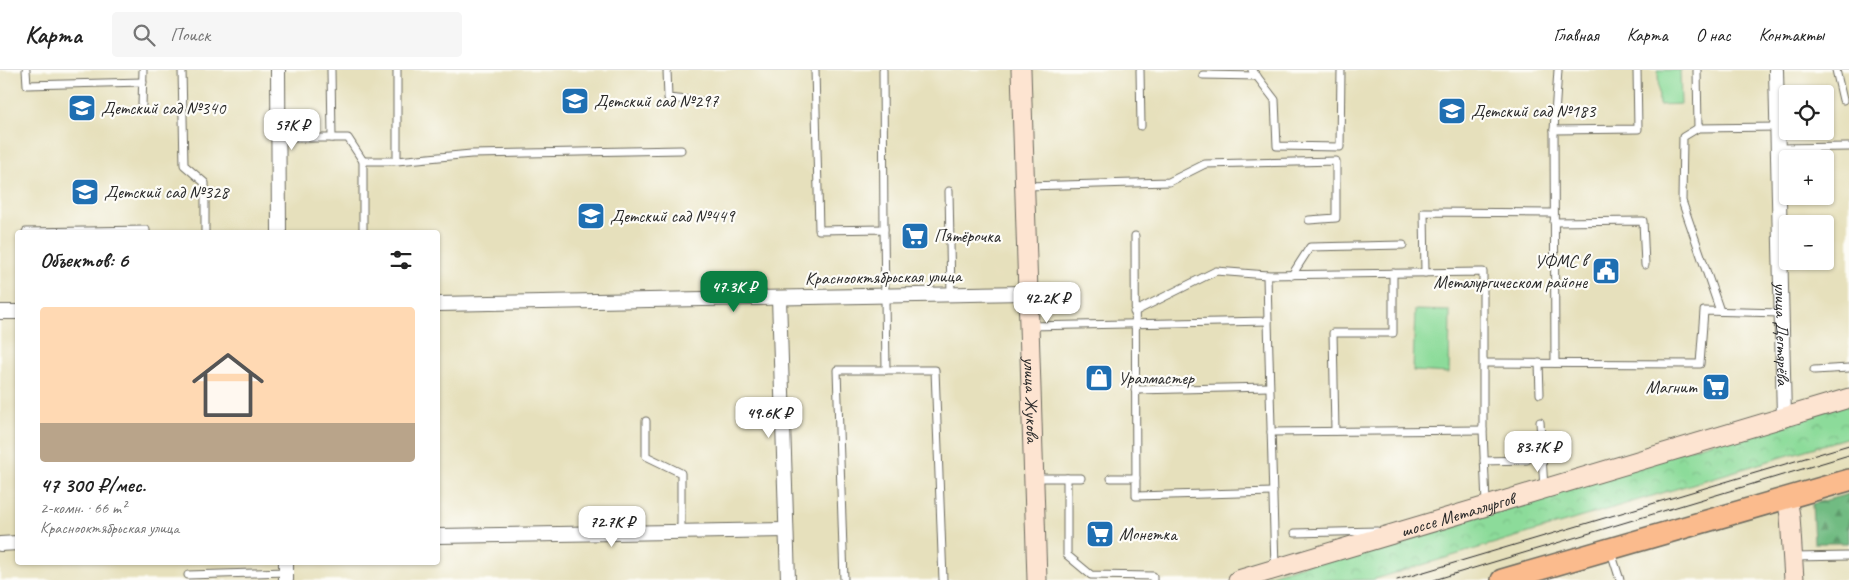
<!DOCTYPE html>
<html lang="ru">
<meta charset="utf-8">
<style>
:root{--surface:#fff;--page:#f6f6f6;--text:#222;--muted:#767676;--line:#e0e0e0;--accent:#0b8043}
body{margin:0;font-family:Caveat,sans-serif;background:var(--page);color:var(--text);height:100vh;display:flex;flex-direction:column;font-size:19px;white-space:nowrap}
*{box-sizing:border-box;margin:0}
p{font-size:16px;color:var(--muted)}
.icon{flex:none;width:28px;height:28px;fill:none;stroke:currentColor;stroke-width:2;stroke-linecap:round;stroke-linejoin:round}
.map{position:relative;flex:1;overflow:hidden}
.details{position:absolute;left:15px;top:160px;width:425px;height:335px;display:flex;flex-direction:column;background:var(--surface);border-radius:5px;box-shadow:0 1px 4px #0004}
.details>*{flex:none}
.controls{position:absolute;left:1779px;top:15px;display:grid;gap:10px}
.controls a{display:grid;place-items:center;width:55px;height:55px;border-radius:5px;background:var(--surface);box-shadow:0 1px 4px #0004;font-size:25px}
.price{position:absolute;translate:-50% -42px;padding:0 11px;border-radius:10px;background:#fff;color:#222;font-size:16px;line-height:32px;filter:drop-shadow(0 1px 2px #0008)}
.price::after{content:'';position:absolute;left:50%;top:30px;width:15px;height:11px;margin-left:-8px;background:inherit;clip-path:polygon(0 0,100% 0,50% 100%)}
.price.current{background:var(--accent);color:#fff}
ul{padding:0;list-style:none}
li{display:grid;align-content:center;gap:10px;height:265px;padding:0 25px}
li span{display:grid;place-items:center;height:155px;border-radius:5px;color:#555}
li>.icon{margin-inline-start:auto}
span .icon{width:90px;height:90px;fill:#fffc;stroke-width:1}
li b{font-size:21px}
h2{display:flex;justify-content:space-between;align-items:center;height:60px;padding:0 25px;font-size:21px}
header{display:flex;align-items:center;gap:30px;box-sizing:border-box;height:70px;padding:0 25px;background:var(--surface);border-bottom:1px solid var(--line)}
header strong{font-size:24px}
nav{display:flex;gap:28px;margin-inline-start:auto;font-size:18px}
.search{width:350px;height:45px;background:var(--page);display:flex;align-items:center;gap:12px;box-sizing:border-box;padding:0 18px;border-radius:5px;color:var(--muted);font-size:19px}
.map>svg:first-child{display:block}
.grass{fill:#8cdb9a;stroke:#5c8362}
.forest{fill:url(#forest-firs);stroke:#4e7356}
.park{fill:url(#park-crowns);stroke:#5c8362}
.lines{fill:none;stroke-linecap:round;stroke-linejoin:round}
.lane-casing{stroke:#6c6a5e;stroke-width:9}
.street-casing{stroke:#6c6a5e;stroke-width:16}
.secondary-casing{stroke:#6c6a5e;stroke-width:21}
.primary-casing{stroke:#6c6a5e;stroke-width:24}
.lane{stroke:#fff;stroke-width:7}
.street{stroke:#fff;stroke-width:14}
.secondary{stroke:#fde4d1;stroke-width:19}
.primary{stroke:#fbbb8d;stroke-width:21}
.tram{stroke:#2b2b2b;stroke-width:1}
.labels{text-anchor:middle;stroke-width:4.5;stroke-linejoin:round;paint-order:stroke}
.poi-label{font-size:18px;fill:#2b2b2b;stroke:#fdfcf7;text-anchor:start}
.street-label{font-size:18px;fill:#2b2b2b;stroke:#fdfcf7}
</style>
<header>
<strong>Карта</strong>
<div class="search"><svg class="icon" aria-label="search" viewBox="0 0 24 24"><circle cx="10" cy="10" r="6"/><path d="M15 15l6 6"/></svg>Поиск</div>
<nav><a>Главная</a><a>Карта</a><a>О нас</a><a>Контакты</a></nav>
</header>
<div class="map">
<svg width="1849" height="510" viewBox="0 0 1849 510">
<defs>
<pattern id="forest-firs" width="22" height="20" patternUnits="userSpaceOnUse" patternTransform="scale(1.25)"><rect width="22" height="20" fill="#71bb82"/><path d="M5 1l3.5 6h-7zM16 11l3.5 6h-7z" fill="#5d986b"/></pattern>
<pattern id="park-crowns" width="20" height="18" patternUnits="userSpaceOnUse" patternTransform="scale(1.25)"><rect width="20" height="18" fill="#8cdb9a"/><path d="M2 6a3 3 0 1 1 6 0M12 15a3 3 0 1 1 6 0" fill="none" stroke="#79bc85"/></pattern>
</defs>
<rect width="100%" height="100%" fill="#fdfcf7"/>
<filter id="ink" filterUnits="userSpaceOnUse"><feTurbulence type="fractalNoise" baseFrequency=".02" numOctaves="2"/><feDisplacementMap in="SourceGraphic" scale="10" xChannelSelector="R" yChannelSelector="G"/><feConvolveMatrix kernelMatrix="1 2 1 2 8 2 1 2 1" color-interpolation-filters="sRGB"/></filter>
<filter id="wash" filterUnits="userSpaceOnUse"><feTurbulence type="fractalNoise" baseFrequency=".0096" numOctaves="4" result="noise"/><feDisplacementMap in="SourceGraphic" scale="20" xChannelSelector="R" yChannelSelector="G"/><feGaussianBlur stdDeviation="1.12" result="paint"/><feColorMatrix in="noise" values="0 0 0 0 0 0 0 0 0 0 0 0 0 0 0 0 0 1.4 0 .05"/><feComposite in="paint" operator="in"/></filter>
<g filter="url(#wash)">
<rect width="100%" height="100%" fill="#e6e0bc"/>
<g class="grass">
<path d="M1658,0H1680L1681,34L1659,35Z"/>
<path d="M1415,240L1450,241L1449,303L1413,301Z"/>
</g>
<path class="forest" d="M1849,424V473H1814L1812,434Z"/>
<path class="park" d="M1849,331V367L1372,510H1254Z"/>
</g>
<g filter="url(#ink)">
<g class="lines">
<defs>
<g id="lane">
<path d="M26,0L27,15L143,12"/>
<path d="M182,0L184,95L205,113V162"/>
<path d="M331,0L332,68"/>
<path d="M667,0L668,28L707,32"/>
<path d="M815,0L819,160L884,159L886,300H837L844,510"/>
<path d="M883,0L884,159"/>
<path d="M1140,0L1141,56"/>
<path d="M1252,0L1275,30L1277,76L1340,77L1341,0"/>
<path d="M1697,0L1698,58L1778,57"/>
<path d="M1836,0L1843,30"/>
<path d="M1203,5L1257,6"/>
<path d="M142,36L143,0"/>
<path d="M1698,58L1683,67L1682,131L1720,241"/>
<path d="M1554,60L1638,59L1637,0"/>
<path d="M278,68H348L363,91"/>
<path d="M1778,78L1849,77"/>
<path d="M397,91L471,84L681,80"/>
<path d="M1027,116L1169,112L1205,94L1336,91V148L1309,150"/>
<path d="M949,121L951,225"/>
<path d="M1554,152L1643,151L1645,195"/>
<path d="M26,162L146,160V162"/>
<path d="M363,162V91H397V0"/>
<path d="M1135,166L1136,426L1273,422"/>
<path d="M1425,203L1424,142L1554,143"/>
<path d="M1292,205L1310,177L1403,175"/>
<path d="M1134,242L1216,201L1267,205"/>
<path d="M1268,251L1275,498"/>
<path d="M1030,256L1268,251L1267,205L1483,202V360L1486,434"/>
<path d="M1484,293L1700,294L1704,241L1781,243"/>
<path d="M1539,293L1540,324"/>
<path d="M1555,293L1554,60L1558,0"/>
<path d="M886,300H935L943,510"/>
<path d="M1814,300L1849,298"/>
<path d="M1135,320L1269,317"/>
<path d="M646,351V386L681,403V462"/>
<path d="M1540,352L1544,419"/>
<path d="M1335,361L1333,263H1393V203"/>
<path d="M1271,362L1483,360"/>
<path d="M1484,391L1527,390"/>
<path d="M1034,408H1081"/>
<path d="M1067,408V485L1091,505L1153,506V510"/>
<path d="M1111,408H1136"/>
<path d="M1295,463L1377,461"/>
<path d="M1611,482L1620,510"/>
<path d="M1794,487L1849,486"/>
<path d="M188,505L286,502"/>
</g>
<g id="street">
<path d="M278,0L279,162"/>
<path id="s1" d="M1776,0L1784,347"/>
<path d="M779,228L788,510"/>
<path d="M438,234L1029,223"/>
<path d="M0,242H18"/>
<path d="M438,466L786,460"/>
<path d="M0,474L18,473"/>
<path d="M286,492V510"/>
</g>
<g id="secondary">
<path id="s2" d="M1021,0L1037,510"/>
<path d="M1787,428L1790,446L1794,510"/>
<path id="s3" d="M1238,510L1849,328"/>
</g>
<path id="primary" d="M1502,510L1849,410"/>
</defs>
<use href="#lane" class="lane-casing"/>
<use href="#street" class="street-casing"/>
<use href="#secondary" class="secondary-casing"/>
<use href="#primary" class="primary-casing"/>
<use href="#lane" class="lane"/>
<use href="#street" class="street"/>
<use href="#secondary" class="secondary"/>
<use href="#primary" class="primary"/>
<g class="tram">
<path d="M1397,510L1849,375"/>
<path d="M1434,510L1849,385"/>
</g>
</g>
</g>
<defs>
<symbol id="school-square" viewBox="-11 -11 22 22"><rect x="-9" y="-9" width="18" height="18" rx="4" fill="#1f6fb2" stroke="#fdfcf7"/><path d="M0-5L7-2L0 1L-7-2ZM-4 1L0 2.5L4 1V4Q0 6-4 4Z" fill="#fff"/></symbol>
<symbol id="supermarket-square" viewBox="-11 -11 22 22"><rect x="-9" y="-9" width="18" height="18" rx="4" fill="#1f6fb2" stroke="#fdfcf7"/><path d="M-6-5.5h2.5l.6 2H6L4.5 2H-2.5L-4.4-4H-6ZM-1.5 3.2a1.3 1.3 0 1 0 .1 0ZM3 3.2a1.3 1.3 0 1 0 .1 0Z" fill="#fff"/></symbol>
<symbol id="civic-square" viewBox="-11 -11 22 22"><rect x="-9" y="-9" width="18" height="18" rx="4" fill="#1f6fb2" stroke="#fdfcf7"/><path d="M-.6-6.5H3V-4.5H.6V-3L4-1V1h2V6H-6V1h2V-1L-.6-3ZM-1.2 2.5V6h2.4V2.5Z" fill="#fff"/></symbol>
<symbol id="shop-square" viewBox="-11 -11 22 22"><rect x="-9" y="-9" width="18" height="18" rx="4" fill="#1f6fb2" stroke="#fdfcf7"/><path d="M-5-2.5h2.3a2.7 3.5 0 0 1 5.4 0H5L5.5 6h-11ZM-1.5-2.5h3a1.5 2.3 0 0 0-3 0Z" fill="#fff"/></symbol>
</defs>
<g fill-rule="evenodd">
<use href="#school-square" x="559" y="15" width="32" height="32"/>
<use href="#school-square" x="66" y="22" width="32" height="32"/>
<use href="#school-square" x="1436" y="25" width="32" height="32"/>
<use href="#school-square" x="69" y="106" width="32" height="32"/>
<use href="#school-square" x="575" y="130" width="32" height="32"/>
<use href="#supermarket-square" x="899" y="150" width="32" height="32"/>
<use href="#civic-square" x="1590" y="185" width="32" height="32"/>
<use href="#shop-square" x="1083" y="292" width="32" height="32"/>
<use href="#supermarket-square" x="1700" y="301" width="32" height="32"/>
<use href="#supermarket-square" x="1084" y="448" width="32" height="32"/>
</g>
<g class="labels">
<g class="poi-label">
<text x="594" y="37">Детский сад №297</text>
<text x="101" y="44">Детский сад №340</text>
<text x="1471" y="47">Детский сад №183</text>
<text x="104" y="128">Детский сад №328</text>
<text x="610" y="152">Детский сад №449</text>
<text x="934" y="172">Пятёрочка</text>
<text x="1587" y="197" text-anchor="end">УФМС в<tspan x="1587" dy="21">Металургическом районе</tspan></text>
<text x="1118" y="314">Уралмастер</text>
<text x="1697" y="323" text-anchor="end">Магнит</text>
<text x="1119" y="470">Монетка</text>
</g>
<g class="street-label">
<text transform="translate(883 207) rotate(-1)" y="6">Краснооктябрьская улица</text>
<text dy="6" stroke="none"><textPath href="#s1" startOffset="264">улица Дегтярёва</textPath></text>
<text dy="6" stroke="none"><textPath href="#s2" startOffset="330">улица Жукова</textPath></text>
<text dy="6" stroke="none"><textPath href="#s3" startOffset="229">шоссе Металлургов</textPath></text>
</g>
</g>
</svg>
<div class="controls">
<a><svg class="icon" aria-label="locate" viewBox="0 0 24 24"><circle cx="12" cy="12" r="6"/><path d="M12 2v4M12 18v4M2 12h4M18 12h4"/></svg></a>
<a>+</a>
<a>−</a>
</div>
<b class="price" style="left:292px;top:81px">57K ₽</b>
<b class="price current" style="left:734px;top:243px">47.3K ₽</b>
<b class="price" style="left:1047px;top:254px">42.2K ₽</b>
<b class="price" style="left:769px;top:369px">49.6K ₽</b>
<b class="price" style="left:1538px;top:403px">83.7K ₽</b>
<b class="price" style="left:612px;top:478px">72.7K ₽</b>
<section class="details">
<h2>Объектов: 6<svg class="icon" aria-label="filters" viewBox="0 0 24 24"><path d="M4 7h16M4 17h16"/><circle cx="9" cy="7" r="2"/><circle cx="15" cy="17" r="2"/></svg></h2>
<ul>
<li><span style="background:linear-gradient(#ffd9b3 75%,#b9a48a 0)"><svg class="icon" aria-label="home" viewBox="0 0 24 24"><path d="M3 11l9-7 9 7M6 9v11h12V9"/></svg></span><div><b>47 300 ₽/мес.</b><p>2-комн. · 66 m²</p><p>Краснооктябрьская улица</p></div></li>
</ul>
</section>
</div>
